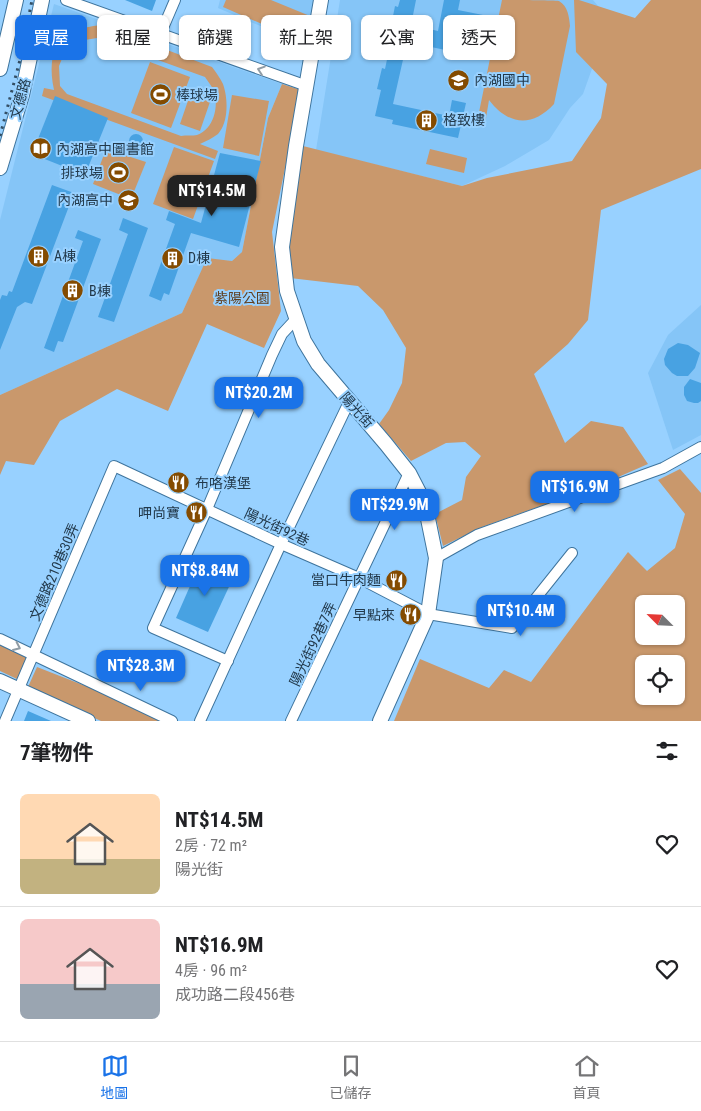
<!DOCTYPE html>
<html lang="zh-TW">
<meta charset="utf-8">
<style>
:root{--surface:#fff;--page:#f2f2f2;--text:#202124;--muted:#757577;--line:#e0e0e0;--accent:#1a73e8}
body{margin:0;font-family:"Roboto Condensed","Noto Sans TC",sans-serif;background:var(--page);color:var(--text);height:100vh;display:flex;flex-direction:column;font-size:19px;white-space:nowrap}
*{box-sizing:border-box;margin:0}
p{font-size:16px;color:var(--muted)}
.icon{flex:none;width:28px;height:28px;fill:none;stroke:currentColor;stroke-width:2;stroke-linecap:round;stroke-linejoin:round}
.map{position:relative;height:721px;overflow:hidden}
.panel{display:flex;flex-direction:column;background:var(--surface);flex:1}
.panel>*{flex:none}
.hud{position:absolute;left:15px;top:15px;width:671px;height:45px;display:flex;gap:10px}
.needle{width:32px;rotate:294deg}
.fabs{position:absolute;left:635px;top:595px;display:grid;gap:10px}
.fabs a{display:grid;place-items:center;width:50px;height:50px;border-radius:8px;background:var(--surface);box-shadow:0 1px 4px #0004;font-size:25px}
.price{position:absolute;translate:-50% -42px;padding:0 11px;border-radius:10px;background:var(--accent);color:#fff;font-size:16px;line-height:32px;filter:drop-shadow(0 1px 2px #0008)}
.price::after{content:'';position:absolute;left:50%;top:30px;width:15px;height:11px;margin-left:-8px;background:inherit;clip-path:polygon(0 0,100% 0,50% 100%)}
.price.selected{background:#222;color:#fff}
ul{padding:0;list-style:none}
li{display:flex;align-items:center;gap:15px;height:125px;padding:0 20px}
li+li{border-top:1px solid var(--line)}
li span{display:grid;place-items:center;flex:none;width:140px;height:100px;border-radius:8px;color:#555}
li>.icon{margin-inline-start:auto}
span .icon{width:60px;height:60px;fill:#fffc;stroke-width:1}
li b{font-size:21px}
h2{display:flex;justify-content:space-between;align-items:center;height:60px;padding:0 20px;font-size:21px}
.pill{padding:0 18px;border-radius:8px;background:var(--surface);box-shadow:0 1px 4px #0004;font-size:18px;line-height:45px}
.pill.selected{background:var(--accent);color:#fff}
.menu{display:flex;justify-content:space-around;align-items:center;height:70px;border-top:1px solid var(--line);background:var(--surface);font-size:14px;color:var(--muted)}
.menu a{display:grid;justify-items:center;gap:2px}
.menu .selected{color:var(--accent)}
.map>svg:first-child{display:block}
.built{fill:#85c5f7}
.green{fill:#c9986c;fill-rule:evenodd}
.building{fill:#48a2e2}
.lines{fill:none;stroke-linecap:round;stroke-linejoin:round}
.street-casing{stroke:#3e749d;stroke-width:12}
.secondary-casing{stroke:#3e749d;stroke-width:16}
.street{stroke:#fff;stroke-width:10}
.secondary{stroke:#fff;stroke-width:14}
.rail{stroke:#334e64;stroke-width:3;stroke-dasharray:2.5 5;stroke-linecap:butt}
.oneway{stroke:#909ca5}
.labels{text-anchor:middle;stroke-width:4;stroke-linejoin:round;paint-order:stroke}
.poi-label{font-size:14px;fill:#22394b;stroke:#98d1ff;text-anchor:start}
.street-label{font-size:14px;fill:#22394b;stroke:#98d1ff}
.park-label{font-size:14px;fill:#604022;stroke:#98d1ff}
</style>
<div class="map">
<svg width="701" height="721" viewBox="0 0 701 721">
<rect width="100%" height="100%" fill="#98d1ff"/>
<g class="built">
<path d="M220,0H313L307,46L218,8Z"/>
<path d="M340,0H593L613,24L593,66L583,94L570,108L549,140L505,166L462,186L316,150Z"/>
<path d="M54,4L282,84L268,118L242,252L232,261L207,259L182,313L0,395V220Z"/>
<path d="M701,305V435L673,450L648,373L668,335Z"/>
</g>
<g class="green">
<path d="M226,0H271L310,16L301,41L223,7Z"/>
<path d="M502,0C512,0 552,0 559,1C568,6 569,17 570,26L554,104C532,128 508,125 489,100L485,124L477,122Z"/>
<path d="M574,0H579L635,18L651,0H701V169L601,210L588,320L568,344L534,374L565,443L591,421L623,427L648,464L600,485L482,527L443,546L435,514L462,500L466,477L481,456L465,442L446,443L411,461L379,424L389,410L402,383L406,348L383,310L358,286L290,278L289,244L303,146L462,186L487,178L572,161L601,118L607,84L576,52Z"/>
<path d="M101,25L212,67C216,72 220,78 223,84C228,98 229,122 218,134C213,138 206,141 200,144L218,151L215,159L42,96L44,88L54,90C46,49 58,30 101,25ZM97,38L205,77C208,82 212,86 214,91C219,106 214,129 197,135C193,136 186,135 181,136L67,94L60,86L59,66L66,49L79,41Z"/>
<path d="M150,62L190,77L171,128L131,113Z"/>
<path d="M282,84L301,90L272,232L281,311L264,348L207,324L168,411L117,389L60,421L34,465L6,461L0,475V395L182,313L207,258L232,261L242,252L268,118Z"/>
<path d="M192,89L212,96L200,131L180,124Z"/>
<path d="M232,95L269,101L259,156L223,148Z"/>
<path d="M174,147L214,161L193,219L153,204Z"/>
<path d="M106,149L146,162L131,199L93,184Z"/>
<path d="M430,149L467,158L464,173L426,164Z"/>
<path d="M680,469L701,493V721H394L420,659L489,688L504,670L531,682L628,552L647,571L675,548L685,514L658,480ZM644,604H676V636H644ZM644,664H676V696H644Z"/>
<path d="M0,645L27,658L17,679L0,671Z"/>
<path d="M37,667L106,694L166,721H101L28,687Z"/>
</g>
<g class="building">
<path d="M125,0H156L152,11Z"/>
<path d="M400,0H416L411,25L438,31L444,0H460L458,10L483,15L473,60L459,57L460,53L407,42L393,104L449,116L452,100L466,103L458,138L392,124L393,120L375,116L381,90L377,89L382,68L385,69L394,26H391L395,6L398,7Z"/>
<path d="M55,96L108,118L85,175L32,154Z"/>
<circle cx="136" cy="141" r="7"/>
<path d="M220,153L261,161L239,247L191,233L169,295L164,293L161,301L149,296L175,224L166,220L169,211L201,223Z"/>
<path d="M52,185L74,193L32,304L25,302L17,307L0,350V300L2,295L7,296L9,291L12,292Z"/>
<path d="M123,218L148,228L114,322L98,317L128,234L119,230Z"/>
<path d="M78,230L101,239L63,342L58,341L54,352L44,348L83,241L75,238Z"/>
<path d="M678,343L688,345L700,353L695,368L688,376H677L672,373L665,365L664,359L668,349Z"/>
<path d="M690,379L701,383V401L698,403H694L687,401L684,395V387Z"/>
<path d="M201,561L234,576L208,632L176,618Z"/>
<path d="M28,711L51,721H24Z"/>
</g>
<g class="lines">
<defs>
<g id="street">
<path d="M66,0L307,86"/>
<path d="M160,35L175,0"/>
<path d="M436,558L477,535L663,468L701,447"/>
<path d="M0,639L172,721"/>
<path d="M228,661L153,628L207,509L272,355L282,334L295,320"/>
<path d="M5,721L114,466L281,544L359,578L428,614L512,628L572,553"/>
<path d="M200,721L281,544L349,402"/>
<path d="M291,721L409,473"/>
</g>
<g id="secondary">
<path d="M321,0L296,146L282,247L287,291L304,341L318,364L386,444L409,473L425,504L436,558L428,614L380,721"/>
<path d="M0,69L16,0"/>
<path d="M0,168L22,95L42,0"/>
<path d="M0,681L88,721"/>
</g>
</defs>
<use href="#street" class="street-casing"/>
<use href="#secondary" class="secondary-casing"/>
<use href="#street" class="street"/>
<use href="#secondary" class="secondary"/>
<path class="rail" d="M0,136L21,56L32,0"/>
</g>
<defs><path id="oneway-chevron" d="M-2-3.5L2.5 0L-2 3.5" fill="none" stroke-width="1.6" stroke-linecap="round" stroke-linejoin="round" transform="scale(1.25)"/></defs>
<g class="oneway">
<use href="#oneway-chevron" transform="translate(261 70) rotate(-161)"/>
<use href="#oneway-chevron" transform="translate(17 647) rotate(25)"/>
</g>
<defs>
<symbol id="school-disc" viewBox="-11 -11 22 22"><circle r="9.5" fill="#844b00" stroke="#98d1ff"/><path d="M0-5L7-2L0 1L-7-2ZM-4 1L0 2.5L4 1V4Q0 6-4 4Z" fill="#fff"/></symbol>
<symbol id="stadium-disc" viewBox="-11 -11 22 22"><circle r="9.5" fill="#844b00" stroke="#98d1ff"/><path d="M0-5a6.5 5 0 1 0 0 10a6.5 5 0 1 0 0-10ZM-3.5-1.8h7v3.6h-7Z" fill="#fff"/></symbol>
<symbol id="building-disc" viewBox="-11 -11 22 22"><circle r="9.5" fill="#844b00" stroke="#98d1ff"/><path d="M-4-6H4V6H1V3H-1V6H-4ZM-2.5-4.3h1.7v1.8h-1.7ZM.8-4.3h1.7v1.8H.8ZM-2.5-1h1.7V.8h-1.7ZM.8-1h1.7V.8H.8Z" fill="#fff"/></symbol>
<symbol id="library-disc" viewBox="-11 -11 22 22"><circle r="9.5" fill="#844b00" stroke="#98d1ff"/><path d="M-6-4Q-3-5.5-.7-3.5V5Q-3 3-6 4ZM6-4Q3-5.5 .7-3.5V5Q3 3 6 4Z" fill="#fff"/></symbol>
<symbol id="restaurant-disc" viewBox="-11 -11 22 22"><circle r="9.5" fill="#844b00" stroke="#98d1ff"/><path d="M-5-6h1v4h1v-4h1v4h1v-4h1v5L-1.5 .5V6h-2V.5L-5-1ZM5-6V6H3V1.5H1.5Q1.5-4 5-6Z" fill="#fff"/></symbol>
</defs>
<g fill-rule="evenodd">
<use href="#school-disc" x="446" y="68" width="25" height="25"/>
<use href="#stadium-disc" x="148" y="82" width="25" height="25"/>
<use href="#building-disc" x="414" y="108" width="25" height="25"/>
<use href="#library-disc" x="28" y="136" width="25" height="25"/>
<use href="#stadium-disc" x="106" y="160" width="25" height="25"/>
<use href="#school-disc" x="116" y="188" width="25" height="25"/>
<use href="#building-disc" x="26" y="244" width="25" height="25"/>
<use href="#building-disc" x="160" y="246" width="25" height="25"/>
<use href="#building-disc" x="60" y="278" width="25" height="25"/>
<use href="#restaurant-disc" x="166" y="470" width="25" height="25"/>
<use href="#restaurant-disc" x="184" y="500" width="25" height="25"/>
<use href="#restaurant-disc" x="384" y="568" width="25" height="25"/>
<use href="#restaurant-disc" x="398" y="602" width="25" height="25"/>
</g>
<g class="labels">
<g class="poi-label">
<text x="474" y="85">內湖國中</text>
<text x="176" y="100">棒球場</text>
<text x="443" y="125">格致樓</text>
<text x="56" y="154">內湖高中圖書館</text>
<text x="103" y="178" text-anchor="end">排球場</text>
<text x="113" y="205" text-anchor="end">內湖高中</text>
<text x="54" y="261">A棟</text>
<text x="188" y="263">D棟</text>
<text x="89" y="296">B棟</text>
<text x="195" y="488">布咯漢堡</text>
<text x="180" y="518" text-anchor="end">呷尚寶</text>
<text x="381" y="585" text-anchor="end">當口牛肉麵</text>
<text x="395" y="620" text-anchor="end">早點來</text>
</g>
<g class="street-label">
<text transform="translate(20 99) rotate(-75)" y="5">文德路</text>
<text transform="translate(357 410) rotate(48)" y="5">陽光街</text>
<text transform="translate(277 527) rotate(25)" y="5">陽光街92巷</text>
<text transform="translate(54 572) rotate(-67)" y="5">文德路210巷30弄</text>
<text transform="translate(313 644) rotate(-65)" y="5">陽光街92巷7弄</text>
</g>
<g class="park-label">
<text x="242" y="303">紫陽公園</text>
</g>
</g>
</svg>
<div class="fabs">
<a><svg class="needle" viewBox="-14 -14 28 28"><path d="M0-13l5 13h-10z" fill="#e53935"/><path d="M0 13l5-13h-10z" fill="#757577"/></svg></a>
<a><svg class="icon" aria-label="locate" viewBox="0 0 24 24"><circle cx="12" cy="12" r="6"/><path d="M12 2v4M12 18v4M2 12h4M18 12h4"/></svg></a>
</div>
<b class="price selected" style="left:212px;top:217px">NT$14.5M</b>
<b class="price" style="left:259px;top:419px">NT$20.2M</b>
<b class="price" style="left:575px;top:513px">NT$16.9M</b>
<b class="price" style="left:395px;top:531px">NT$29.9M</b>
<b class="price" style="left:205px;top:597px">NT$8.84M</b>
<b class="price" style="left:521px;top:637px">NT$10.4M</b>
<b class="price" style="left:141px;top:692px">NT$28.3M</b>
<div class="hud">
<a class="pill selected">買屋</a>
<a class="pill">租屋</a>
<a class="pill">篩選</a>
<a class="pill">新上架</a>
<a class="pill">公寓</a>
<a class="pill">透天</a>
</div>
</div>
<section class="panel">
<h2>7筆物件<svg class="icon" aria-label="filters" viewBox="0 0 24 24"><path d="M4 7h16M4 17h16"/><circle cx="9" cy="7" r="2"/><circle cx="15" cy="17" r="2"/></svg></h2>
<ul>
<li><span style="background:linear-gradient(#ffd9b3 65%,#c2b280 0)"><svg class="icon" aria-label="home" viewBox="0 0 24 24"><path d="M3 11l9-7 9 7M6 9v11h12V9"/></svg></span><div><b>NT$14.5M</b><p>2房 · 72 m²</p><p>陽光街</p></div><svg class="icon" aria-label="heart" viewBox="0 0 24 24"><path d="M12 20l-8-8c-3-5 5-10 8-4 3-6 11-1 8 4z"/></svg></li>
<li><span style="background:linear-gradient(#f6c9c9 65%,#9aa5b1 0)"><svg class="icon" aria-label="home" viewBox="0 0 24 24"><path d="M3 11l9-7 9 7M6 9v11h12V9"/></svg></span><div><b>NT$16.9M</b><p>4房 · 96 m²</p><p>成功路二段456巷</p></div><svg class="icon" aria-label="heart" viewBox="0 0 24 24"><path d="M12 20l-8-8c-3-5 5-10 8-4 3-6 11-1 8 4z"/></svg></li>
</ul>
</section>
<nav class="menu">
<a class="selected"><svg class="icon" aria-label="map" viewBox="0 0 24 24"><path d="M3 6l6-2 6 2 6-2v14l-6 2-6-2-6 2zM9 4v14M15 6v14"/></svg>地圖</a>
<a><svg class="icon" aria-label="saved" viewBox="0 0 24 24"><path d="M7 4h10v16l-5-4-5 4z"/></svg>已儲存</a>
<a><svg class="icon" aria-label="home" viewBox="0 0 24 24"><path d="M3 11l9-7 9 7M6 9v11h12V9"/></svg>首頁</a>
</nav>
